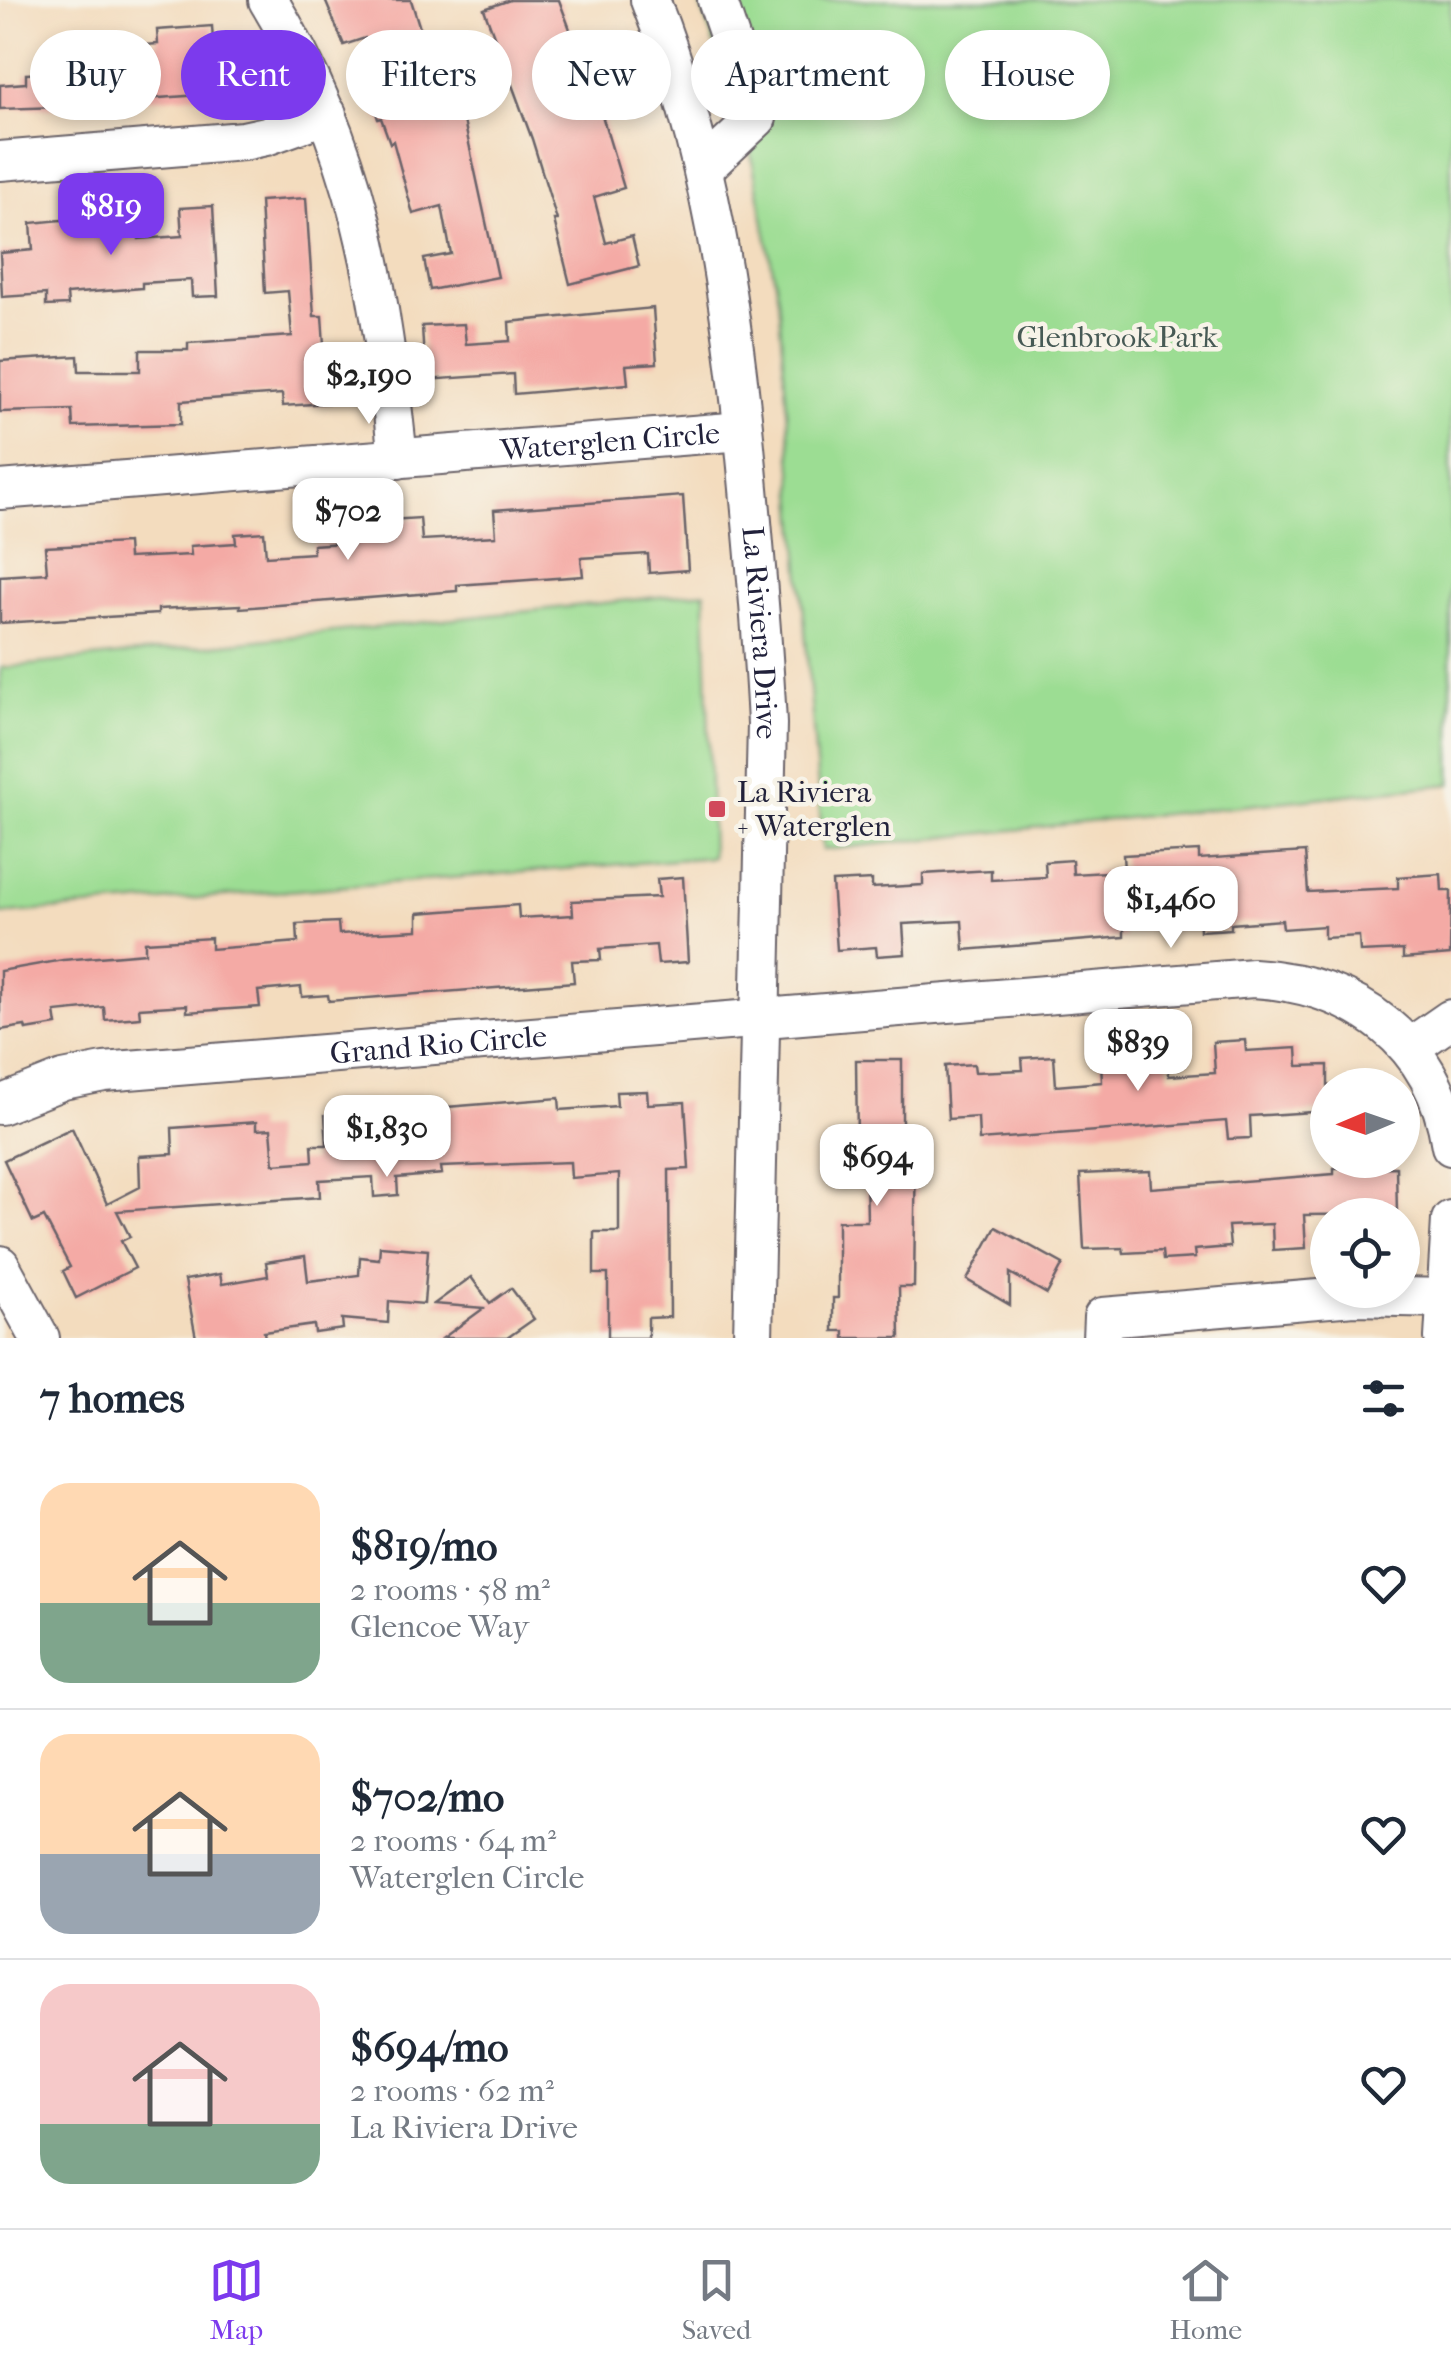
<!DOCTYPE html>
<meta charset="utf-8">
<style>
:root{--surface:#fff;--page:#f2f2f3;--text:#1f2937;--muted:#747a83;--line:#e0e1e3;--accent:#7c3aed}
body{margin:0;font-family:"IM FELL French Canon",serif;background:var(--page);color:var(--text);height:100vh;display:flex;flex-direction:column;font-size:38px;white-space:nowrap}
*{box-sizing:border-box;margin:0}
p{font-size:32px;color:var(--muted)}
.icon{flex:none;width:55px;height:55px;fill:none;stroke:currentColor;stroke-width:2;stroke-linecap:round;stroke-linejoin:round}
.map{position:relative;height:1338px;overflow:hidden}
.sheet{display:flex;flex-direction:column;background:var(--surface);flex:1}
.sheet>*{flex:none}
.top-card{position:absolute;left:30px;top:30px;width:1392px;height:90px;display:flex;gap:20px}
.needle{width:65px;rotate:268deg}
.fabs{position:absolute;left:1310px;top:1068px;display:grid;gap:20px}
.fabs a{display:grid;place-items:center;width:110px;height:110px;border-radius:50%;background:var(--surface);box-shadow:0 5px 15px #0003;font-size:50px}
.price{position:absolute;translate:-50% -85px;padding:0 22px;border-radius:20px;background:#fff;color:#222;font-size:32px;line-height:65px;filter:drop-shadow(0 2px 5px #0008)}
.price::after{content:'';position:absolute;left:50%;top:60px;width:30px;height:22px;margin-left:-15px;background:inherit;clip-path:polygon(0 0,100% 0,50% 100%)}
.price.on{background:var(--accent);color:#fff}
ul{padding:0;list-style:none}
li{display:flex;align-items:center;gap:30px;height:250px;padding:0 40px}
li+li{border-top:2px solid var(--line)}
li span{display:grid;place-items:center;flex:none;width:280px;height:200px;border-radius:30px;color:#555}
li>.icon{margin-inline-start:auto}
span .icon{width:120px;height:120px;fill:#fffc;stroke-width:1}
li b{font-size:42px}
h2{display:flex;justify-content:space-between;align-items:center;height:120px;padding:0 40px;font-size:42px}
.tag{padding:0 35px;border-radius:45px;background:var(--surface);box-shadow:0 5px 15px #0003;font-size:35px;line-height:90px}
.tag.on{background:var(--accent);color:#fff}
.dock{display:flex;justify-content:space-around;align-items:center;height:140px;border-top:2px solid var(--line);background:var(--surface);font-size:28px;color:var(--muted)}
.dock a{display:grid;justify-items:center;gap:5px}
.dock .on{color:var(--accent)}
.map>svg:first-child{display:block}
.green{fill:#9cdd93;stroke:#5f8067;stroke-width:2.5}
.building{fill:#f4aaa5}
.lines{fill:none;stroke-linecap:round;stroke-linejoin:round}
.minor-casing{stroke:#6b6369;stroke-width:42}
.minor{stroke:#fff;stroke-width:38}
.poi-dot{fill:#d1495b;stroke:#f7f3e8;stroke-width:4}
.labels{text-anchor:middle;stroke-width:9;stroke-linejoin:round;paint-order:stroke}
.park-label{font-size:30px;fill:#475a55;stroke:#f7f3e8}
.street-label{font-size:30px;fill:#22223b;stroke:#f7f3e8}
.poi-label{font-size:30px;fill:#22223b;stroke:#f7f3e8;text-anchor:start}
</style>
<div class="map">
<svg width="1451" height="1338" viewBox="0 0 1451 1338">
<rect width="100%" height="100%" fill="#f7f3e8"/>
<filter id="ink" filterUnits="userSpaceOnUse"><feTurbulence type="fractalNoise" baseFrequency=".01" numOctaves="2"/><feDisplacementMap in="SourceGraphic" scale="20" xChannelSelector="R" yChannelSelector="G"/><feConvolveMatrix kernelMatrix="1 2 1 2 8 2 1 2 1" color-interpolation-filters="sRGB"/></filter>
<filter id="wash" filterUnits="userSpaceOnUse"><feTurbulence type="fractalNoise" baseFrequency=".0048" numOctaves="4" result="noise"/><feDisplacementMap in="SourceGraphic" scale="40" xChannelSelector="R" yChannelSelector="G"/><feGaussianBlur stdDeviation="2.25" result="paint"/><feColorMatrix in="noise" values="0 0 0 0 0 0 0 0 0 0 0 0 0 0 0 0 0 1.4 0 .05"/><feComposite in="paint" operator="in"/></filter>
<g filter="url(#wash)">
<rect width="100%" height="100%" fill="#f3dcbe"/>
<g class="green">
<path d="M699,0H1451V784L823,850L778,298L750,149Z"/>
<path d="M705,592L712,857L0,914V668Z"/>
</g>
<g id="blocks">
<g class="building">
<path d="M325,0H411L431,63L436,61L441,76L452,72L468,115L463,116L498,277L430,290L424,259L451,254L442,206L413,214L393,141L390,143L381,118L378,119L367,86L378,82L365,38L344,45Z"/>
<path d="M510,0H559L601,112L624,188L594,197L606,243L632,236L639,266L570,284L554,220H557L532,139L484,9Z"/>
<path d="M212,26L215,71L198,72L200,95L117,101V105L0,109V85L26,83V74L71,72L70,50L158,44L157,30Z"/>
<path d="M306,198L314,316H322L328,403L283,406L282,394L181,401V424L73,427L72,410L0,412V361L78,356L79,371H140V350H188V343L292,336L288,291L265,293L260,201Z"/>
<path d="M213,206L218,296L192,297L191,280L142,283V288L67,294L68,305L46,306V294L2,297L0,253L33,250L31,223L102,216V221L138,218L139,239L182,236L180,208Z"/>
<path d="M653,308L657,363L626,365L628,384L514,394L513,374L425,380L422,326L464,324L466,344L510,341L509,322Z"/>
<path d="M683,496L688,570L649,573L648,554L581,558L583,576L457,585V591L240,608V605L158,609V614L0,623V576L47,573L45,547L127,543L128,558L191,555L190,546L236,543L235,534L264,532L266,556L313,553V545L342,543L341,523L420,518L422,540L496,536L494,510Z"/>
<path d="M1199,851V859L1305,852L1308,892L1398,888V877L1441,874L1442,891H1451L1450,955L1403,959V950L1360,952L1359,936L1324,938V926L1283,929L1282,920L1231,924V929L1200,931L1199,902L1154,905L1155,921L1124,923V937L964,950L962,921L903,924L905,954L877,956L876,947L837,950L832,882L872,880V888L923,885V874L991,870V880L1046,877L1045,862L1072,860L1073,874L1124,871L1123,855Z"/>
<path d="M683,877L688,962L658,964L656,945L600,949L601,960L572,961L574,982L329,1001L328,995L302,997L301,987L258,991L260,1007L187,1012V1005L139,1008L140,1017L105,1020L104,1007L55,1012L57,1025L26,1030L25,1026L0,1030V971L63,960L145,953V942L211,938V949L298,942L297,924L338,922L339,934L418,930V913L518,905L519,918L573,915L572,901L659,897L657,879Z"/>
<path d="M1245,1040L1246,1051L1297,1048L1298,1066L1328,1065V1111L1250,1116L1251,1138L1228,1139L1226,1121L979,1140L978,1117L948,1119L945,1066L974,1064L975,1072L1023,1070L1022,1058L1054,1056L1056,1086L1102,1082L1101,1062L1138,1059L1137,1050L1167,1048L1169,1076L1215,1073L1213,1042Z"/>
<path d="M856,1060H902V1142H916L914,1287H899L900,1338H844V1331H833V1298H838V1221H867L866,1174L838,1175V1142H857Z"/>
<path d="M647,1091L648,1104L685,1102L689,1169L669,1170L670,1317L648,1318V1338H608V1274H594V1232H619V1174L571,1178L570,1162L441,1167L442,1174L397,1178L398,1195L374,1197L373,1177L319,1180L320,1197L117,1211L130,1237L121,1241L135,1268L76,1298L63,1271L70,1267L44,1217L33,1222L4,1160L72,1128L107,1204L140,1187L139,1156L173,1154L172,1128L256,1122V1130L271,1129L274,1164L313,1161L312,1145H327L325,1115L360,1113L361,1118L447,1111V1107L559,1098L560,1110L617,1106L616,1092Z"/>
<path d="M1396,1167L1397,1214L1304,1215L1306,1248L1273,1250L1272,1224L1228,1226L1230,1247L1194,1250L1195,1258L1163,1260L1162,1251L1124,1253L1123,1248L1084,1249L1080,1174L1150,1171L1151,1188L1334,1174V1168Z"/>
<path d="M996,1227L1063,1264L1047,1294L1010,1273V1305L967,1280Z"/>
<path d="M380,1246L428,1250L424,1304L389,1301L388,1323L342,1319L343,1329L315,1333L314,1325L264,1332L265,1338H196L185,1280L220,1274L222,1284L268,1276L266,1262L305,1256L308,1281L359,1275L360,1257L379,1259Z"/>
<path d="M471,1277L490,1303L511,1288L534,1319L507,1338H443L484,1308L434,1304Z"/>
</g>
</g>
</g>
<g filter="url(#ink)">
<use href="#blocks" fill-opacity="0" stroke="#6b6369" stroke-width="2.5"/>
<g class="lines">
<defs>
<g id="minor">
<path d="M268,0C360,151 380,286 398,459"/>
<path id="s1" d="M650,0C710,151 732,306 747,467C755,553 763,638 767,724L753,1338"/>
<path d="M0,161L243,141L266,136L327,114"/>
<path d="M704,168L757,118L717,0"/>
<path id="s2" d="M0,490L743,431"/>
<path d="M1409,1048L1451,1019"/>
<path id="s3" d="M0,1105L63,1080L104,1072L1253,978C1355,984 1435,1040 1451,1146"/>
<path d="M0,1265L40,1338"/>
<path d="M1102,1338L1103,1317L1354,1296L1447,1298"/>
<path d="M1444,1338L1451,1220"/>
</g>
</defs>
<use href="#minor" class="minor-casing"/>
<use href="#minor" class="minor"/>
</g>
</g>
<rect class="poi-dot" x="707" y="799" width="20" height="20" rx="5"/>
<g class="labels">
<g class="park-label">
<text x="1117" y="347">Glenbrook Park</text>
</g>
<g class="street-label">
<text dy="10" stroke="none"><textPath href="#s2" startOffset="612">Waterglen Circle</textPath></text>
<text dy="10" stroke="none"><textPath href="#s1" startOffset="645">La Riviera Drive</textPath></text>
<text dy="10" stroke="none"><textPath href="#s3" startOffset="445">Grand Rio Circle</textPath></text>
</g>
<g class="poi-label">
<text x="737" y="802">La Riviera<tspan x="737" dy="34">+ Waterglen</tspan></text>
</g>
</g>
</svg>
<div class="fabs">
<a><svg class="needle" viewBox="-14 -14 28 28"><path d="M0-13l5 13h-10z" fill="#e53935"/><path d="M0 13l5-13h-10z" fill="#747a83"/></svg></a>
<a><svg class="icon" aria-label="locate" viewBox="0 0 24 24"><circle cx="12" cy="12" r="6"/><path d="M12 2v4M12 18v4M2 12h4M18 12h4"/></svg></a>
</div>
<b class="price on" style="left:111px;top:258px">$819</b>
<b class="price" style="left:369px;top:427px">$2,190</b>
<b class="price" style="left:348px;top:563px">$702</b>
<b class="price" style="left:1171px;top:951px">$1,460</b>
<b class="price" style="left:1138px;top:1094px">$839</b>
<b class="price" style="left:387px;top:1180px">$1,830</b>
<b class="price" style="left:877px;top:1209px">$694</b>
<div class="top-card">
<a class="tag">Buy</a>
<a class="tag on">Rent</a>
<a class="tag">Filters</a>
<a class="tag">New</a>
<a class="tag">Apartment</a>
<a class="tag">House</a>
</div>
</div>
<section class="sheet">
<h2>7 homes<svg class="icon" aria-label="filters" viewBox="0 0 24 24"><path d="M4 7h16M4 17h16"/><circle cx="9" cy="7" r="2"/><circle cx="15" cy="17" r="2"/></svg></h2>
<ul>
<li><span style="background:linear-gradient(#ffd9b3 60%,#7fa58c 0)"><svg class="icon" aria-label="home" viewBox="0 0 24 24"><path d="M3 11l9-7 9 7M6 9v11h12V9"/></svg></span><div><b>$819/mo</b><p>2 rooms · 58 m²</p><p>Glencoe Way</p></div><svg class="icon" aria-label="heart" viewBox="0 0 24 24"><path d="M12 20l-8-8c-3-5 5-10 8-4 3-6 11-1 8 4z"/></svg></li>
<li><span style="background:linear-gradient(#ffd9b3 60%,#9aa5b1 0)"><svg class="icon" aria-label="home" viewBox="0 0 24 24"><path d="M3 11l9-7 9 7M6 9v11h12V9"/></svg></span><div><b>$702/mo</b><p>2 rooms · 64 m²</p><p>Waterglen Circle</p></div><svg class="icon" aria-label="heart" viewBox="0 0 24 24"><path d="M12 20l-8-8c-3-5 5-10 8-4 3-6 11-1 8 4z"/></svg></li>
<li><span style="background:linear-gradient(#f6c9c9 70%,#7fa58c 0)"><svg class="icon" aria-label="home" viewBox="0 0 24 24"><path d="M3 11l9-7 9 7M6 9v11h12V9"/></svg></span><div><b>$694/mo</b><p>2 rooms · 62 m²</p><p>La Riviera Drive</p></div><svg class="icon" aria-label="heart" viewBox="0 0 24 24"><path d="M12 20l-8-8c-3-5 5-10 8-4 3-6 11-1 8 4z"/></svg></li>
</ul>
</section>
<nav class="dock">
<a class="on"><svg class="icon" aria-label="map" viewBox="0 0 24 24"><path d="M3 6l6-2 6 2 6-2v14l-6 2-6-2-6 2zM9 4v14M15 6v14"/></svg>Map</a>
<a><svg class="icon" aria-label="saved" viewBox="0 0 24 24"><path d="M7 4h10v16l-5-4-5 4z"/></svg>Saved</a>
<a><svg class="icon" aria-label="home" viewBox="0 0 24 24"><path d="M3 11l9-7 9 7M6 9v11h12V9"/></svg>Home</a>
</nav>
